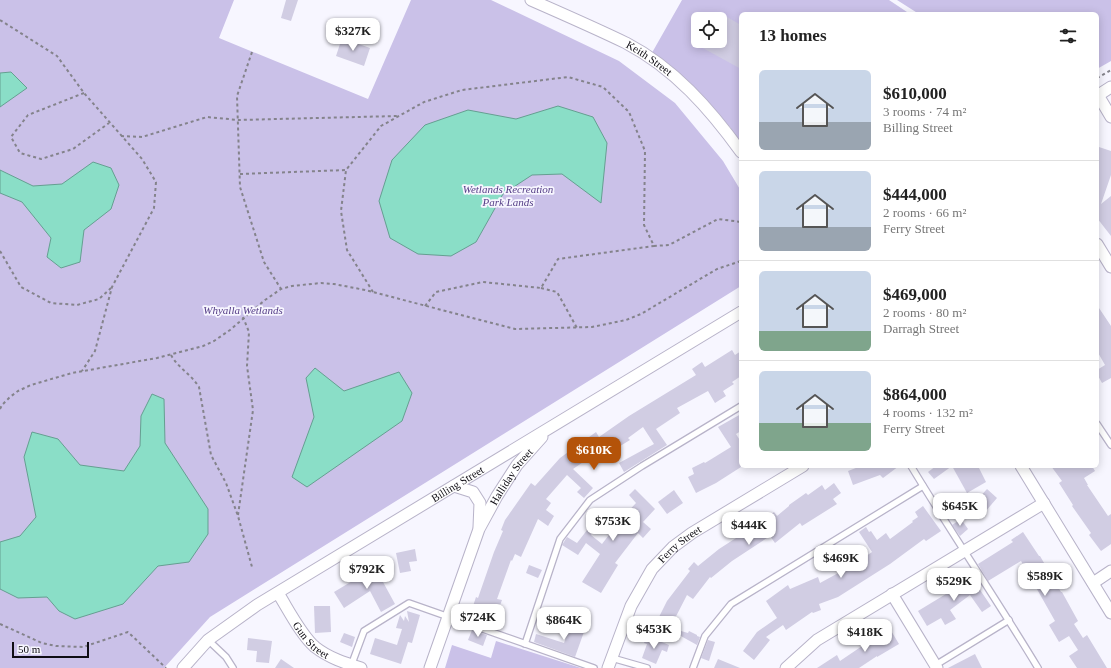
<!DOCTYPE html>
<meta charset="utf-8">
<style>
:root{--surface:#fff;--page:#f6f6f6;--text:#222;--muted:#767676;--line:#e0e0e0;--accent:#b45309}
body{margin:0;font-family:"Times New Roman",serif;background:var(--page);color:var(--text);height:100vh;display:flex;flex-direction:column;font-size:15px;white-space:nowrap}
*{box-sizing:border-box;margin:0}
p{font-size:13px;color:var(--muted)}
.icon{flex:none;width:22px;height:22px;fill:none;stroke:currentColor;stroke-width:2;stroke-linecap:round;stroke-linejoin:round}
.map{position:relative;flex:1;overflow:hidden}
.side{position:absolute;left:739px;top:12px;width:360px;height:456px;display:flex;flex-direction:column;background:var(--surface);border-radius:6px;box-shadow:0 2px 10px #0003}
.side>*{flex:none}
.tools{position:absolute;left:691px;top:12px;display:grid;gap:8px}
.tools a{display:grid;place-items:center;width:36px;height:36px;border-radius:6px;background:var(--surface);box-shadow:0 2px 10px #0003;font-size:20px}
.scale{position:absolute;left:12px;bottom:10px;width:77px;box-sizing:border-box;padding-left:4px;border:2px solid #0f0d14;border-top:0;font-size:11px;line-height:14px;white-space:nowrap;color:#0f0d14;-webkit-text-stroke:3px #f7f6ff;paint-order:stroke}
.price{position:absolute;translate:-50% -34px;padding:0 9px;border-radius:8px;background:#fff;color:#222;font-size:13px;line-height:26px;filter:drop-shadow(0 1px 2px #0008)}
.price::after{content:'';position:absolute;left:50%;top:24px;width:12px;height:9px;margin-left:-6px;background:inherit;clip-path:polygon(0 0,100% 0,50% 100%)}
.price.on{background:var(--accent);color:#fff}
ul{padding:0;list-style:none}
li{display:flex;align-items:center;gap:12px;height:100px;padding:0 20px}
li+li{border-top:1px solid var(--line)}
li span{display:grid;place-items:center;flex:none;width:112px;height:80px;border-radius:6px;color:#555}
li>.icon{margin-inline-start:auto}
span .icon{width:48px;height:48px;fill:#fffc;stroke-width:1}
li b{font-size:17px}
h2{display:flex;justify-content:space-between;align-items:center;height:48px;padding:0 20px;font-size:17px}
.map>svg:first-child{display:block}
.green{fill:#cac1e8;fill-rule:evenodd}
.water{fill:#8adec7;stroke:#659f91}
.building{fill:#d1cde3}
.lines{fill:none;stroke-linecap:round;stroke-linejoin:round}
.service-casing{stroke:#b8b3c9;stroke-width:8}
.minor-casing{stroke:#b8b3c9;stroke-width:13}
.path{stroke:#84838b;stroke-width:2;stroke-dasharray:3 3;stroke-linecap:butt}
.service{stroke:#fff;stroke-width:5.5}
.minor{stroke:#fff;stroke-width:11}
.labels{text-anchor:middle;stroke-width:3.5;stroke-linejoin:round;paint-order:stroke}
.street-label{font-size:11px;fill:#0f0d14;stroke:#f7f6ff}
.park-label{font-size:11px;font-style:italic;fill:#543d86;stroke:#f7f6ff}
</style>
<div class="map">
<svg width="1111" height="668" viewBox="0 0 1111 668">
<rect width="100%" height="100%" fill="#f7f6ff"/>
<g class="green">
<path d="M0,0H234L219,38L368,99L411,0H491L619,61L675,103L723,161L741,191V286L210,617L164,668H0Z"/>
<path d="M682,0H889L910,14H741V146L730,127L649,58ZM698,19H720V41H698Z"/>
<path d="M897,0H1111V61L1097,69V14H919Z"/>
<path d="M496,641L581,668H445L452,645L491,658Z"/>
</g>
<g class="water">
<path d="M11,72L27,88L0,107V73Z"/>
<path d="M558,106L593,117L607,143L601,203L562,174L532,175L503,194L476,242L451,256L418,254L390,238L379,201L392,160L425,125L468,110L516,119Z"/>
<path d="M93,162L111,168L119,185L111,209L84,230L80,262L61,268L47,257L51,238L22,202L0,193V170L33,186L62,184Z"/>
<path d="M315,368L344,391L399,372L412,393L402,421L307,487L292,477L314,417L306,378Z"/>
<path d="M152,394L164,399L165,443L208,509V534L189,562L158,566L123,604L75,619L59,611L47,597L18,598L0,589V542L20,536L36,517L24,457L32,432L58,439L80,465L124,471L140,446L141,416Z"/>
</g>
<g class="building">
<path d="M286,0H298L291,21L281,18Z"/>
<path d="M720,13L741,25V69L701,47L704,41H720Z"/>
<path d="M342,38L370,48L364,66L336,56Z"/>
<path d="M1099,147L1111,151V175L1101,204L1111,196V236L1097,218V154Z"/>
<path d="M1097,305L1111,326V378L1102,383L1097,374V370L1105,365L1097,351Z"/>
<path d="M732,350L735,355L741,351V376L732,382L734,384L723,391L726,396L715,403L708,391L677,408L680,413L656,429L667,445L624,472L619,463L654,444L643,427L628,438L630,440L612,451L608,445L573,469L593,488L584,498L577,492L581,488L567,475L546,499L551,503L546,510L554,516L548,526L538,519L521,557L515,554L512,561L511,560L497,599L502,600L492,627L475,622L476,621L469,618L476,597L478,598L494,552L503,531L501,530L505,520L531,483L535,486L560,458L596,432L599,437L629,416L696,375L692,369L702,362L705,367Z"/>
<path d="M741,414V431L736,434L741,442V467L716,483L696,493L688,477L694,474L692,468L704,462L705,463L731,447L718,427Z"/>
<path d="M861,466H899L883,478L880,475L853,485L848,471Z"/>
<path d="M936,466H952L934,479L928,472Z"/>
<path d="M952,466H978L986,482L967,493Z"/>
<path d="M1051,466H1092L1095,471L1084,478L1088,485H1087L1108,516L1111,514V544L1101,551L1089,535L1091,533L1072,506L1073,505L1059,483L1062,481Z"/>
<path d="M834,483L841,493L833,499L837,504L802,526L800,523L775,543L770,536L732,561L711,578L710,577L693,599L687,595L669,630L656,623L667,601L690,571L688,569L694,562L698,566L719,549L750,529L751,530L774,512L777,516L789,506V505L806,493L808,495L822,485L825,490Z"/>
<path d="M635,489L655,509L643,522L651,529L643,538L638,533L615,563L618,565L601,593L582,582L600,554L586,543L578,555L562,545L567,537L577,543L591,525L595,528L591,535L602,544L622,518L636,503L629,495Z"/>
<path d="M987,489L997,498L979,519L970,511V508Z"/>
<path d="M674,490L683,503L667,514L658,502Z"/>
<path d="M923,506L941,531L926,541L924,539L890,564L838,597L819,604L821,610L813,613L812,612L786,630L783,625L766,637L770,640L754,660L743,651L757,632L777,618L766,601L788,585L790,589L818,577L820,583L853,565L872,552L859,532L866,527L869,532L871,531L877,540L886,533L890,539L913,522L912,521L918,517L915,512Z"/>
<path d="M961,519L968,529L960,536L952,525Z"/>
<path d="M1023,532L1039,556H1040L1061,592H1062L1078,621L1074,624L1083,638L1087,635L1107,668H1077L1069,656L1078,650L1069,636L1059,642L1049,625L1055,621L1021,561L988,581L978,564L1013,542L1011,540Z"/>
<path d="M415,549L417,561L409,562L411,571L400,573L396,553Z"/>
<path d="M529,565L542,570L538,578L526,573Z"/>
<path d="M380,567L387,580L383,582L395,604L381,612L370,591L344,608L334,592L354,580Z"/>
<path d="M974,575L981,585L978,587L991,606L982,612L970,595L950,610L956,619L945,625L941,618L927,626L918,611L946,594Z"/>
<path d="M314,606H330L331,632L315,633Z"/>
<path d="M407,611L420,615L412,643L408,642L401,664L370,654L375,638L397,645L402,629L396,628L400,615L404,621L405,616L409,622Z"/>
<path d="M570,624L585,629L575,657L534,642L536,634L564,643Z"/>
<path d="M890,629L899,644L877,657V656L859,668H817L837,655L840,661L871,640Z"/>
<path d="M472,630L487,635L483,646L468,640Z"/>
<path d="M681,631L688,633L689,631L697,635V636L700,637L697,645L679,635Z"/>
<path d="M344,633L355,637L352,647L340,642Z"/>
<path d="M647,636L669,645L667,652L662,650L656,664L642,658L647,644L644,643Z"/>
<path d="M248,638L272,641L269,663L256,662L257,651L247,650Z"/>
<path d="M708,640L715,642L709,661L701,658Z"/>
<path d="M975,654L982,668H948Z"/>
<path d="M281,659L294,668H275Z"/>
<path d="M718,659L740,668H714Z"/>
</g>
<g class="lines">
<defs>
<g id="service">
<path d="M1097,424L1111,445"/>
<path d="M911,466C952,534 997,600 1038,668"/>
<path d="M208,640L226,657L233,668"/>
<path d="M525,644L560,539L590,500L642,466L741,406"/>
<path d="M612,658L647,668"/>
<path d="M351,666L364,631L409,603L594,668"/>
<path d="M934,666L1009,620"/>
<path d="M693,668L705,636L731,604L923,486"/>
</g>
<g id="minor">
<path id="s1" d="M531,0C563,14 595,28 626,43C674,68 710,109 741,152"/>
<path d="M1098,95L1111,117"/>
<path d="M1097,96L1111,87"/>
<path d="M1097,244L1111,267"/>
<path d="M1021,466L1111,613"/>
<path d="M454,486L473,492L480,503L479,527"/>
<path d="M1093,583L1111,571"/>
<path id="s2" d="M278,593C288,609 301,635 315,647C329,658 345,663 361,668"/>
<path d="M892,594L937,668"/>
<path id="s3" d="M183,668L208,640L257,605L741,312"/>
<path id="s4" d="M430,668L479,529L497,496L517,465L542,437"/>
<path id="s5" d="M608,668L631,606L652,569L673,547L692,533L803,466"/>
<path d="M786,668L817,640L1044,503"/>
</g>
</defs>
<use href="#service" class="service-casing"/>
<use href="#minor" class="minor-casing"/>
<g class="path">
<path d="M0,20L57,56L84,93L142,159L156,182L154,208L112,287L95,351L82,371"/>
<path d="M252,52L237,96L240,187L264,262L281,289"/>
<path d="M1097,78L1111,70"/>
<path d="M84,93L28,115L11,137L20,153L41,159L73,149L109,123"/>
<path d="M121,136L142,137L207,117L238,120L397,116"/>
<path d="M240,174L346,170"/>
<path d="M0,251L21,287L51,303L77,305L99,299L111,288"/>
<path d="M541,288L557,292L577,328"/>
<path d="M373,292L347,250L341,211L346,170L381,126L424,102L462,90L568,77L603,87L629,112L645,151L644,225L654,246L669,245L718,219L741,222"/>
<path d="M425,306L436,292L483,282L541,288L558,259L654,246"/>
<path d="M171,355C178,368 191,374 199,387L211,455L226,483L238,516L252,567"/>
<path d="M0,409L2,405L10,397L18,391L31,385L72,373L157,358L203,346L214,341L230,330L265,300L281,289L292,286L321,283L334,284L365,290L515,329L592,327L626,320L641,314L717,269L741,261"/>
<path d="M238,515L253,410L247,366L249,332L243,317"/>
<path d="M0,624L42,643L56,646L83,647L128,632L166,668"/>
</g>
<use href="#service" class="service"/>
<use href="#minor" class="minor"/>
</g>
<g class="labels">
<g class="street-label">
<text dy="4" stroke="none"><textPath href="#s1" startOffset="132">Keith Street</textPath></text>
<text dy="4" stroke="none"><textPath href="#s4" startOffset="209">Halliday Street</textPath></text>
<text dy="4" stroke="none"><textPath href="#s3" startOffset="332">Billing Street</textPath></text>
<text dy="4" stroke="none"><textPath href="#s5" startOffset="146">Ferry Street</textPath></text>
<text dy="4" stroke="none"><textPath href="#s2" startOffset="58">Gun Street</textPath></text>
</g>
<g class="park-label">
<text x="508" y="193">Wetlands Recreation<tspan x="508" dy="13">Park Lands</tspan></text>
<text x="243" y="314">Whyalla Wetlands</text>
</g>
</g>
</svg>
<div class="tools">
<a><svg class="icon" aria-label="locate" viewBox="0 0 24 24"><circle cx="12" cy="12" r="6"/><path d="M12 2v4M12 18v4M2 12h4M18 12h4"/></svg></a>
</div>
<div class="scale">50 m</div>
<b class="price" style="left:353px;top:52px">$327K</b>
<b class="price on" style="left:594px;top:471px">$610K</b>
<b class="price" style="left:960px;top:527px">$645K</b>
<b class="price" style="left:613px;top:542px">$753K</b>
<b class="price" style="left:749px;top:546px">$444K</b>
<b class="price" style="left:841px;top:579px">$469K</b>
<b class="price" style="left:367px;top:590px">$792K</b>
<b class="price" style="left:1045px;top:597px">$589K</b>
<b class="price" style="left:954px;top:602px">$529K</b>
<b class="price" style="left:478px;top:638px">$724K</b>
<b class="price" style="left:564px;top:641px">$864K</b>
<b class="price" style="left:654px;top:650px">$453K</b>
<b class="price" style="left:865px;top:653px">$418K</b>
<section class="side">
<h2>13 homes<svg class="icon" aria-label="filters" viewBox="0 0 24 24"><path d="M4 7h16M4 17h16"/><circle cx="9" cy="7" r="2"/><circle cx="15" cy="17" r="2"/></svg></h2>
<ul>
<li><span style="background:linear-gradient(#c9d6e8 65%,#9aa5b1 0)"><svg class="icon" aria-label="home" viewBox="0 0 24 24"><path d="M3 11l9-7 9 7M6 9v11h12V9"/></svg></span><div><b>$610,000</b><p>3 rooms · 74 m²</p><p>Billing Street</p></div></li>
<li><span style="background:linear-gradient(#c9d6e8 70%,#9aa5b1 0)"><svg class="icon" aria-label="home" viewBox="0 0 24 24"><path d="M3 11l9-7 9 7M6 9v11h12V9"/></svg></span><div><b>$444,000</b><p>2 rooms · 66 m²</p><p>Ferry Street</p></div></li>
<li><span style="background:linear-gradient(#c9d6e8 75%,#7fa58c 0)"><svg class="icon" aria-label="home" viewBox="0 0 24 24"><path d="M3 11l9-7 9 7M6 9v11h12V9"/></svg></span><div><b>$469,000</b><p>2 rooms · 80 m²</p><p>Darragh Street</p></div></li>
<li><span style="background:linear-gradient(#c9d6e8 65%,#7fa58c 0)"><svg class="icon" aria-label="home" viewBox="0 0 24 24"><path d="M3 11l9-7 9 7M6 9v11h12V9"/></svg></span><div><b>$864,000</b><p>4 rooms · 132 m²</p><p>Ferry Street</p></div></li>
</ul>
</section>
</div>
